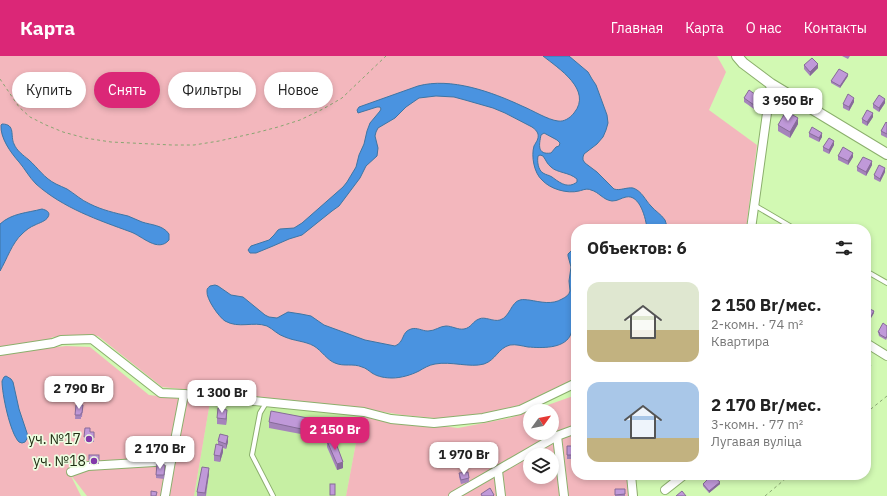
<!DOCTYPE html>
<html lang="ru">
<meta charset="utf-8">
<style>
:root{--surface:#fff;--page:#f2f2f2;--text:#222;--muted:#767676;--accent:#db2777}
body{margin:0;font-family:"IBM Plex Sans",sans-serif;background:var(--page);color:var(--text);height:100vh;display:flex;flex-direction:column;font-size:15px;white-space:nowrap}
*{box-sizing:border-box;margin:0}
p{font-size:13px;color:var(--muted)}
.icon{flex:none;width:22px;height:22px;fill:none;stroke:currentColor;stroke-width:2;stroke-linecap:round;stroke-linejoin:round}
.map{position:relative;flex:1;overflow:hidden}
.side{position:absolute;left:571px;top:168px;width:300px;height:256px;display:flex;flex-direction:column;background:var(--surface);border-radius:16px;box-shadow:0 2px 6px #0003}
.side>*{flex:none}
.hud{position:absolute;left:12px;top:16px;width:380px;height:36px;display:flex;gap:8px}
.needle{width:26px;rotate:57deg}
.buttons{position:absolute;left:523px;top:348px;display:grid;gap:8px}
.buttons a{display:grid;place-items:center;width:36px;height:36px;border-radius:50%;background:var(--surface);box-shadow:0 2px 6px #0003;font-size:20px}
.price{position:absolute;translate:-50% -34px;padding:0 9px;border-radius:8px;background:#fff;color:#222;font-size:13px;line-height:26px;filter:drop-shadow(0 1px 2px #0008)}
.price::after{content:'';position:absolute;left:50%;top:24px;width:12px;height:9px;margin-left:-6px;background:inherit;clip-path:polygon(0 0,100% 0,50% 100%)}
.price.active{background:var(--accent);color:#fff}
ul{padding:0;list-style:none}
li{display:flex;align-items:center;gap:12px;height:100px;padding:0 16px}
li span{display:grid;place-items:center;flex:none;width:112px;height:80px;border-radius:12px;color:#555}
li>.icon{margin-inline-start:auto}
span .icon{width:48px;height:48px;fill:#fffc;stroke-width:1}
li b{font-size:17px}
h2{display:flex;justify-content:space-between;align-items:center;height:48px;padding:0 16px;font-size:17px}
.chip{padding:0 14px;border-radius:18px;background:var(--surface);box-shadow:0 2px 6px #0003;font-size:14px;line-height:36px}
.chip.active{background:var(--accent);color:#fff}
header{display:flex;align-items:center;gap:24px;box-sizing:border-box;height:56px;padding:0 20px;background:var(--accent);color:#fff}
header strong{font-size:19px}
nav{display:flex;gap:22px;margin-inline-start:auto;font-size:14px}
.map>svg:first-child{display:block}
.built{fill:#c6efa3}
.green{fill:#f3b7bd;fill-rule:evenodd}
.water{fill:#4a93e0;stroke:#3e75a3;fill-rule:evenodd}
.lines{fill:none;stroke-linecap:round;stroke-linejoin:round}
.service-casing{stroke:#8baf6c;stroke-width:6}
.minor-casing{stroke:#8baf6c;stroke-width:10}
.tertiary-casing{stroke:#8baf6c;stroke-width:12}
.path{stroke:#88a571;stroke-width:1;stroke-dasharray:3 3;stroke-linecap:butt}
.service{stroke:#fff;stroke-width:4}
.minor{stroke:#fff;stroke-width:8}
.tertiary{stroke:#fff;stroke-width:10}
.wall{fill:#a584bb}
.shaded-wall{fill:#866b98}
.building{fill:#c099d9;stroke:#866b98}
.poi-dot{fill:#8238aa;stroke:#eefee2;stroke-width:1.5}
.labels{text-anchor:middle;stroke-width:3.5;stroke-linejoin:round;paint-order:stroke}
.poi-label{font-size:14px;fill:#212f14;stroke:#eefee2;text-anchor:end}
</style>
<header>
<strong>Карта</strong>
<nav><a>Главная</a><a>Карта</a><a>О нас</a><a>Контакты</a></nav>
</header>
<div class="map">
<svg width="887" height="440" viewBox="0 0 887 440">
<rect width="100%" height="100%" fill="#d2f9b3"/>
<path class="built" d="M210,346L361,360L346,440H194Z"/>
<g class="green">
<path d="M0,0H717L726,16L709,54L757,89L746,173H576V323L544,337L524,348L485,358L445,363L403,359L346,350L162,331L98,280L52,281L48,292L66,290L90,291L149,339L210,346L194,440H87L70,418L81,440H0Z"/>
<path d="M576,339V419H635L638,440H346L361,360L458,372L510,362L530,355V377H552V355H531ZM530,399H552V421H530Z"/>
</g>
<g class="water">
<path d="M543,0H569L588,16L592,23L596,29L607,59L608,67L606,74L603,81L597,88L584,98L583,101V104L585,107L597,116L614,133C620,135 627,131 633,132C642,135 645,144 651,150C655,155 661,158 665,164C666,167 667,170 667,173H647C646,163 640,138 626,141C621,142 618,145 612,145C603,144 599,136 591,134C587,132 583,134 579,135C567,138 550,133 542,124C534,117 531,100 534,90C536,86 539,83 538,78C537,75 535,73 532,71L505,57L493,52L465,44L454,41L436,40L419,42L406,51L395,62L378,72L376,76L375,80L378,92L377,100L366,110L360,122L339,150L332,155L302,179L289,183L273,190L256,197H250L248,194L251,190L269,184L274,179L278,174L280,173L294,172L302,167L343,131L347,126L356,111L359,99L364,88L367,75L370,67L380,55L381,53L380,51H377L358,57L357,54L359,51L418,30C451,21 492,36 522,50C532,54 548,64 558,65C564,66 570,62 574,57C593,34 558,12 543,0ZM544,77L557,84L560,87L559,90L556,91L551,97C537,99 539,89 541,79ZM540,99L543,100C546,104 547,108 551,111C557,117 569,116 577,123V126C568,133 560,127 552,121C549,119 546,119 543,117C538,114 537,105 538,100Z"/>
<path d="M2,68C16,68 10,80 14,88C17,95 23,99 29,104C38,112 44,122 56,128C60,130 63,131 67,133C75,138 81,144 90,148C102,154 115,157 128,160C133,162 137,164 142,166C151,169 163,169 169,178V184C158,197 142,180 131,176C98,164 63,152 36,128C29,121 25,113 19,106C11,97 0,82 1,69Z"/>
<path d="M42,153C46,154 51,156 48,161C46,165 39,167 35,169C30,171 26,174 22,178C12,187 7,203 0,215V168C12,157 27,157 42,153Z"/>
<path d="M571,195H574L576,197V259L573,263C572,268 573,275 570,280C563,293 541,292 528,291C522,290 516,288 510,289C498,292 496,304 484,308C470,312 451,305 435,308C429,309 424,312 419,315C411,319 401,322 392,322C386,322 378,321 372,317C369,315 366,312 362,311C353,307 344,311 335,307C327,304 322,295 314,290C305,285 294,285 285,281C278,279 273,273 267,270C253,265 239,273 225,265C219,261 206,243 207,235C207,232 208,232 210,230L215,229L218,230L231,239L243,241L265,259L269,261L277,262L288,256L301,258L311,260L324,269L365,284L395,290C405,286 401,276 411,273C417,271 422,275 428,275C435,275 440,270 446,270C452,270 458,274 464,273C471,272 473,265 479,263C485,260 493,266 500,264C510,261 511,246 520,244C523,243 527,244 529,244C541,246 552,249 562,243C566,241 569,239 570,235L569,225L571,211L568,200V198Z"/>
<path d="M6,320L11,323L13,326L19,353L27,377L28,381L25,386L22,387L19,386C10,377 2,338 2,325L4,321Z"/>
</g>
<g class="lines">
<defs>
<g id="service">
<path d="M754,149L795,173"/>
<path d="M866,215L887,227"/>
<path d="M266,347L260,357L252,399L273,440"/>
</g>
<g id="minor">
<path d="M751,173L771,28"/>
<path d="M866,287L887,300"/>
<path d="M0,295L53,287L61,284L92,283L161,337L184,338L364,356L391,363L434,367L483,362L520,354L576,327"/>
<path d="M557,380L564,440"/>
<path d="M498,415L501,440"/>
<path d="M71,416L88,410L171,405"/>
<path d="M631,419L633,440"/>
<path d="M665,434L684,419"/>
<path d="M165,440L171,405L184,338"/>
<path d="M453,440L557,380L576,373"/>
</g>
<path id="tertiary" d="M737,0L743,7L771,28L887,98"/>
</defs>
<use href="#service" class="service-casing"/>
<use href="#minor" class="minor-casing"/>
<use href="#tertiary" class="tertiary-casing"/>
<g class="path">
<path d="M0,23L19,51L30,61L46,69L63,76L85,82L111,86L172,89H194L219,85L255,77L278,71L300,64L323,53L342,42L386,0"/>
<path d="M866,357L887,340"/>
<path d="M765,440L790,419"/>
</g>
<use href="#service" class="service"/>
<use href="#minor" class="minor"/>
<use href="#tertiary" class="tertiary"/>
</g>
<g class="wall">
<path d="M842,0H850L848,3Z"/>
<path d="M804,9L818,12L810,20L804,13Z"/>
<path d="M848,20L840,32L831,27V25Z"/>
<path d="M744,42L759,45L754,53L744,46Z"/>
<path d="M854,46L849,55L843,52V48Z"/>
<path d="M885,47L879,56L873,52V48Z"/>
<path d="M873,61L867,70L862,67V63Z"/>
<path d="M887,67V82L881,79V75Z"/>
<path d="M798,68L790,82L778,75V69Z"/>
<path d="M809,77L822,81L819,86L809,81Z"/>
<path d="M834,89L829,98L823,95V91Z"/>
<path d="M838,100L853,101L848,109L838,104Z"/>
<path d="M872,109L866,120L857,115V111Z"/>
<path d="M885,116L880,126L874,123V119Z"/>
<path d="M887,270V282L886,284L879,280L878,276Z"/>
<path d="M76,349H83L82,361H81V363H75Z"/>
<path d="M227,360L226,369L217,368V362Z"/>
<path d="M269,366L308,368L306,379L269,372Z"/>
<path d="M85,372L90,376H94V386L84,385Z"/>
<path d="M218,385L228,386L226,393L223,392V396L220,406L214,405V399L218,389Z"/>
<path d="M327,385L343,412L337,414L327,391Z"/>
<path d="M567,390H573L574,403H567Z"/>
<rect x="89" y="399" width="10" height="9"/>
<path d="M165,413L164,423L156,422V419Z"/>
<path d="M459,417L469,422V426L461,428L459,421Z"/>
<path d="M209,418L206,440H197V436Z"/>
<path d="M703,428H720L709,437L703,430Z"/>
<rect x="615" y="433" width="10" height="7"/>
</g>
<g class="shaded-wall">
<path d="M818,8V12L810,20V16Z"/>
<path d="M848,18V20L840,32V30Z"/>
<path d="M759,41V45L754,53V49Z"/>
<path d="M854,42V46L849,55V51Z"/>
<path d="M885,43V47L879,56V52Z"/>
<path d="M873,57V61L867,70V66Z"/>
<path d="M798,62V68L790,82V76Z"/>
<path d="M822,77V81L819,86V82Z"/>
<path d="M834,85V89L829,98V94Z"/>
<path d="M853,97V101L848,109V105Z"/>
<path d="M872,105V109L866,120V116Z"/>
<path d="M885,112V116L880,126V123Z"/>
<path d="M874,255V257L866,271V269Z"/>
<path d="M871,310V312L866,316V314Z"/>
<path d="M227,354V360L226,369V363Z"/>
<path d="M308,362V368L306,379V374Z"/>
<path d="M228,380V386L226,393V388Z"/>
<path d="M223,390V396L220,406V400Z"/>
<path d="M343,406V412L337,414V408Z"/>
<path d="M209,412V418L205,440V437Z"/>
<path d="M720,426V428L709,437V435Z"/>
</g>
<g class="building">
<path d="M812,2L818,8L810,16L804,9Z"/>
<path d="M839,13L848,18L840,30L831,25Z"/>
<path d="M749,34L759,41L754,49L744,42Z"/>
<path d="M848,38L854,42L849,51L843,48Z"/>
<path d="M879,39L885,43L879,52L873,48Z"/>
<path d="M867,54L873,57L867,66L862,63Z"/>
<path d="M786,55L798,62L790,76L778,69Z"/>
<path d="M886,66L887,67V78L881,75Z"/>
<path d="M812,71L822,77L819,82L809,77Z"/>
<path d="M829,82L834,85L829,94L823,91Z"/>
<path d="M843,91L853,97L848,105L838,100Z"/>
<path d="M863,101L872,105L866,116L857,111Z"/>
<path d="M879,109L885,112L880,123L874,119Z"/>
<path d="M866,251L874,255L866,269Z"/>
<path d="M883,267L887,270V280L886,282L879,278L880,277L878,276Z"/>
<path d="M866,303L871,310L866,314Z"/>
<path d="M76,349H83L82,357H81V359H75Z"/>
<path d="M218,352L227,354L226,363L217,362Z"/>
<path d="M271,355L308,362L306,374L269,366Z"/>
<path d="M85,372H90V376H94V382L84,381Z"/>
<path d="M220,378L228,380L226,388L218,385Z"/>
<path d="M334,382L343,406L337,408L327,385Z"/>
<path d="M216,388L223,390L220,400L214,399Z"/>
<path d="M567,390H573L574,399H567Z"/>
<rect x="89" y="399" width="10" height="5"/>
<path d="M157,408L165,409L164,419H156Z"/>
<path d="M202,411L209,412L205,437L197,436Z"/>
<path d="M468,416L469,422L461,424L459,417Z"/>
<path d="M712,419L720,426L709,435L703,428Z"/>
<rect x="330" y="428" width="5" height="11"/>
<path d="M490,432L494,439L493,440H482L481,438Z"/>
<path d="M615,433H625V438L615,439Z"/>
<path d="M151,435L157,436L156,440H151Z"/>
<path d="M682,435L686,440H676Z"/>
</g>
<g class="poi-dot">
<circle cx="89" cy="383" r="4"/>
<circle cx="94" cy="405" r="4"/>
</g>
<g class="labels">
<g class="poi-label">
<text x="81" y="388">уч. №17</text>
<text x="86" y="410">уч. №18</text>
</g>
</g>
</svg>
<div class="buttons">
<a><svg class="needle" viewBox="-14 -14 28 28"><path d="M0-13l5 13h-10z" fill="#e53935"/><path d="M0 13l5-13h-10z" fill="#767676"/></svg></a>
<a><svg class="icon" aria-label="layers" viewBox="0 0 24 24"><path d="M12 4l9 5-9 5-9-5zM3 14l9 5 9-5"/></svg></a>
</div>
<b class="price" style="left:788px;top:66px">3 950 Br</b>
<b class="price" style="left:79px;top:354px">2 790 Br</b>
<b class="price" style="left:222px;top:358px">1 300 Br</b>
<b class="price active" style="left:335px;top:395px">2 150 Br</b>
<b class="price" style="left:160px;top:414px">2 170 Br</b>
<b class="price" style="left:464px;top:420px">1 970 Br</b>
<div class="hud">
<a class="chip">Купить</a>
<a class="chip active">Снять</a>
<a class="chip">Фильтры</a>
<a class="chip">Новое</a>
</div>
<section class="side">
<h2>Объектов: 6<svg class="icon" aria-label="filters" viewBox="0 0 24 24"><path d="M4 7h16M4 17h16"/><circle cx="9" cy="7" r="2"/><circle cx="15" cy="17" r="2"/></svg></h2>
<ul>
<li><span style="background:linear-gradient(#dfe7d0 60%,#c2b280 0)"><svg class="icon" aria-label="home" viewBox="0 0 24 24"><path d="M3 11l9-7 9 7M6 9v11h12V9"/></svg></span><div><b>2 150 Br/мес.</b><p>2-комн. · 74 m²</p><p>Квартира</p></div></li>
<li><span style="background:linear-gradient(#a9c7e8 70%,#c2b280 0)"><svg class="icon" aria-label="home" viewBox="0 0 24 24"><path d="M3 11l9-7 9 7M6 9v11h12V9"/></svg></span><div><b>2 170 Br/мес.</b><p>3-комн. · 77 m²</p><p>Лугавая вуліца</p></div></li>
</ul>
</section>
</div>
